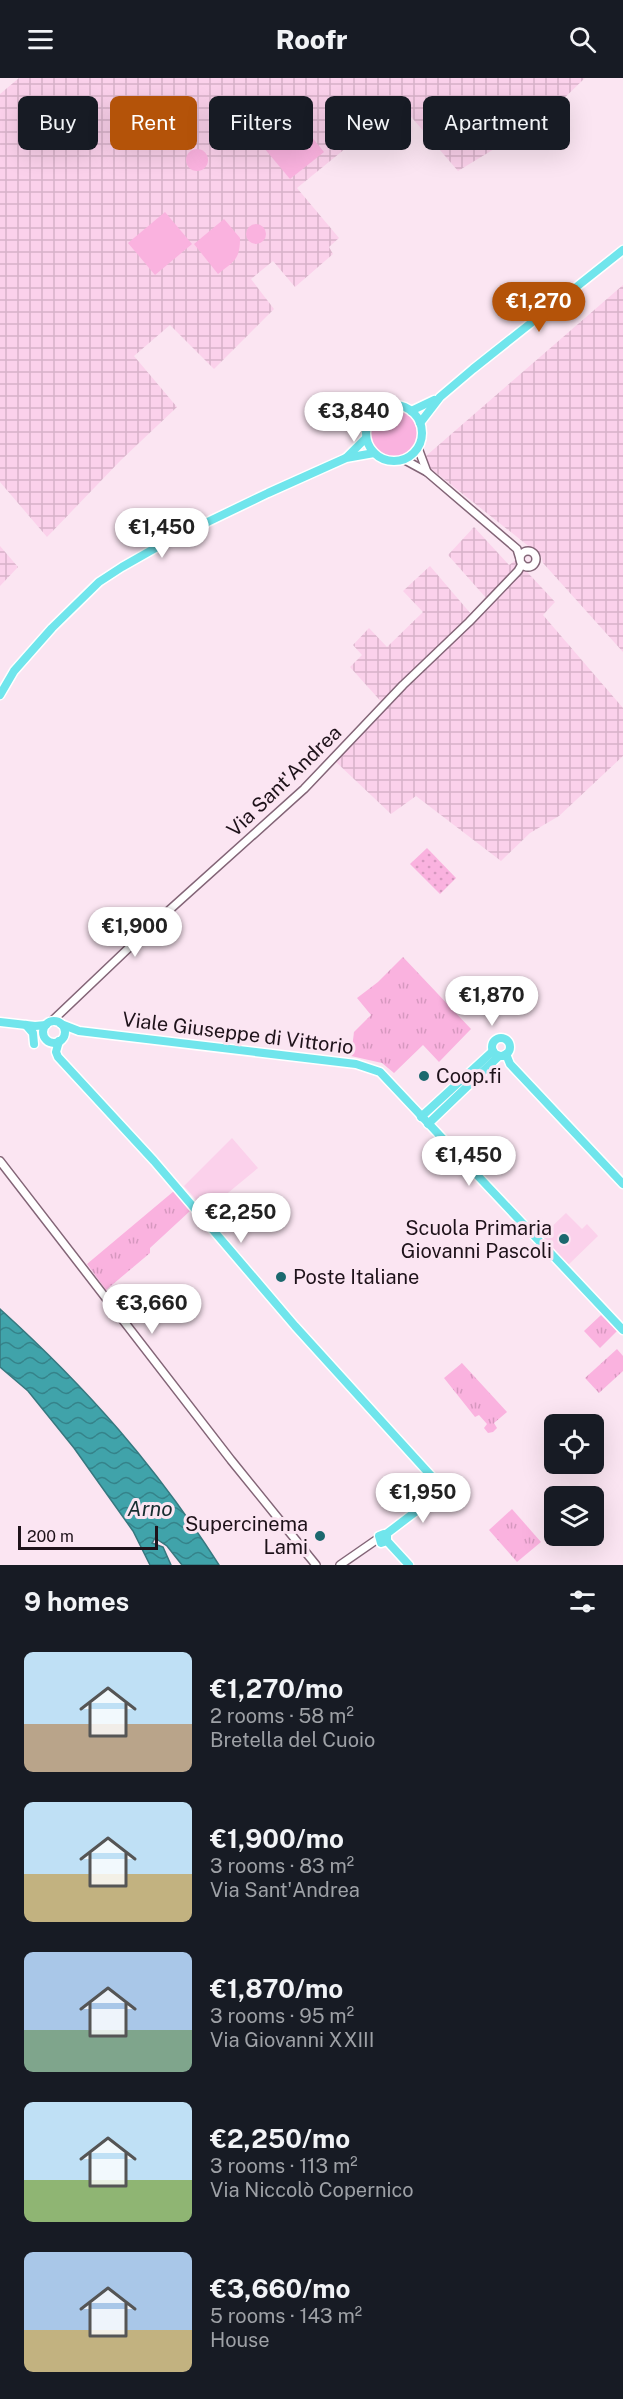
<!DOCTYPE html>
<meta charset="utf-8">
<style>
:root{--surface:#171b24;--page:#242831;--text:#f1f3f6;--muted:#9ea1a6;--accent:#b45309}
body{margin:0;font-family:"Public Sans",sans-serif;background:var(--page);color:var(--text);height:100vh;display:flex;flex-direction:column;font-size:22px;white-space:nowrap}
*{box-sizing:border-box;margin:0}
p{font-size:20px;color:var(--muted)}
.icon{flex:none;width:33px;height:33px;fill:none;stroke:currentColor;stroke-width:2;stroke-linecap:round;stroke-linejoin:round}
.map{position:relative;height:1487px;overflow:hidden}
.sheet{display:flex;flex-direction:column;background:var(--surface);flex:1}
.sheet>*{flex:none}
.top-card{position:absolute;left:18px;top:18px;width:588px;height:54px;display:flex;gap:12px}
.tools{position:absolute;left:544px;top:1336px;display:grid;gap:12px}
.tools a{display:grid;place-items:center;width:60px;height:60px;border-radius:9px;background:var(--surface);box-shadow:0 6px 24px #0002;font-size:30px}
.scale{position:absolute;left:18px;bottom:15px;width:140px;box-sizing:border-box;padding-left:6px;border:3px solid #1e121a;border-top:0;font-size:16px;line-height:21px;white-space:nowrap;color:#1e121a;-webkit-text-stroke:4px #fbe5f2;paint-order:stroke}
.price{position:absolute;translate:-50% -51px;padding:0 14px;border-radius:21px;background:#fff;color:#222;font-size:20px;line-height:39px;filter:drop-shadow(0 2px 3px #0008)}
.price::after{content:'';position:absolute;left:50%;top:36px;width:18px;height:14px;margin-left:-9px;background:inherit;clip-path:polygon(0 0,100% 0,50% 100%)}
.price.selected{background:var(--accent);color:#fff}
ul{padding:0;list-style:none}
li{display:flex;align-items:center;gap:18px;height:150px;padding:0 24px}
li span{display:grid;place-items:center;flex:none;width:168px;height:120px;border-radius:9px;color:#555}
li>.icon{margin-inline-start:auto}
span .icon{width:72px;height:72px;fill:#fffc;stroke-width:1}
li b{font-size:26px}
h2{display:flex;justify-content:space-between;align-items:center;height:72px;padding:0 24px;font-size:26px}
.pill{padding:0 21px;border-radius:9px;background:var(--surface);box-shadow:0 6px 24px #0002;font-size:21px;line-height:54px}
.pill.selected{background:var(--accent);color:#fff}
header{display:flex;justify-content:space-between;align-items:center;height:78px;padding:0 24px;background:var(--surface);font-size:27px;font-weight:800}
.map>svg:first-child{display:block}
.built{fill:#fbd1eb}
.industrial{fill:url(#industrial-grid)}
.grass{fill:#fab2df}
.park{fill:url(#park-tufts)}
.garden{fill:url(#garden-dots)}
.water{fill:url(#water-waves);stroke:#36787f;stroke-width:1.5}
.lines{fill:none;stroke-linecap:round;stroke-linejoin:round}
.minor-casing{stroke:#836577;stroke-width:10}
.major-casing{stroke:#fff;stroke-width:11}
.minor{stroke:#fff;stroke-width:7}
.major{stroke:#70e5ec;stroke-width:8}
.poi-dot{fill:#1b686e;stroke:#fbe5f2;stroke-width:2}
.labels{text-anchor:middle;stroke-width:6;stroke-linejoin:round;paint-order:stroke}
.street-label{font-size:20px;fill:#1e121a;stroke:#fbe5f2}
.poi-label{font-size:20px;fill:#1e121a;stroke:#fbe5f2;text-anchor:start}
.water-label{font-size:21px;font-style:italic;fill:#172e30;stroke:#fbe5f2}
</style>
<header><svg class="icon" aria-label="menu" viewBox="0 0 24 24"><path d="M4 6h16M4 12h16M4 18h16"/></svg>Roofr<svg class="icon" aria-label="search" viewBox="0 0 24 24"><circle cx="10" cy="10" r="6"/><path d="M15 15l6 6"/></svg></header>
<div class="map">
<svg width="623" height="1487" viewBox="0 0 623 1487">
<defs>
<pattern id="industrial-grid" width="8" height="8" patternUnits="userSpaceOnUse" patternTransform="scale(1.5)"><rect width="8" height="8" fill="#fbd1eb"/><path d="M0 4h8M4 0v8" fill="none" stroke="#d7b2c9"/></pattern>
<pattern id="park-tufts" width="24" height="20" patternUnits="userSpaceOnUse" patternTransform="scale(1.5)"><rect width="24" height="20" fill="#fab2df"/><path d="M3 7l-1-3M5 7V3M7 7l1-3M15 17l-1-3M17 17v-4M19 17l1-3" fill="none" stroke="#d698bf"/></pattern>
<pattern id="garden-dots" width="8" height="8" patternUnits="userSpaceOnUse" patternTransform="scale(1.5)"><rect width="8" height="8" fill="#fab2df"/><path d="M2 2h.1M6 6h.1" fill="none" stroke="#d698bf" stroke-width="1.8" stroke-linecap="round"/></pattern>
<pattern id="water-waves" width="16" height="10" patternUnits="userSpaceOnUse" patternTransform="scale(1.5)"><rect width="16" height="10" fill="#40a3aa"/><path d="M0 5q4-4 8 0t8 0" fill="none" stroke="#35838a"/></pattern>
</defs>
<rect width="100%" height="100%" fill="#fbe5f2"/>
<g class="built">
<path d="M232,1060L258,1090L206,1133L184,1108Z"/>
<path d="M566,1135L582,1151L587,1146L598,1158L567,1188L540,1160Z"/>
</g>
<g class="industrial">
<path d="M19,0H585L555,29L504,65L458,93L400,26L297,110L339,160L329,169L333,176L295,209L273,183L251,201L274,231L214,291L170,247L134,278L177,329L121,382L47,459L0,404V16Z"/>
<path d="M623,207V574L543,485L541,478L430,390L426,378Z"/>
<path d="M474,449L509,487L516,482L555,524L543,537L623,630V678L559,738L530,755L501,783L416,718L391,736L336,684L386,629L350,589L362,577L353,567L369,550L387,569L423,534L403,513L430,488L471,536L487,521L448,477Z"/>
<path d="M0,468L18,489L0,508Z"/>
</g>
<g class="grass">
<path d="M288,30L324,74L290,101L254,58Z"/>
<circle cx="197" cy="82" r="11"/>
<path d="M165,134L192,166L155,197L128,165Z"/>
<path d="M224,141L240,160C240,182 234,183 218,196L194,166Z"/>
<circle cx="256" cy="156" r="10"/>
<circle cx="394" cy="356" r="24"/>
</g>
<g class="park">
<path d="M403,879L471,951L439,984L423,967L394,995L382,985L351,978L354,954L371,937L357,920L378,904Z"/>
<path d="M174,1113L190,1133L150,1170V1175L106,1212L87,1186Z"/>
<path d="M601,1237L617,1253L600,1270L584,1253Z"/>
<path d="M617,1271L623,1278V1293L599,1315L585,1300Z"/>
<path d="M462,1285L507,1334L494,1345L497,1350L493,1354L488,1355L484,1350L487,1346L479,1337L475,1339L444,1300Z"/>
<path d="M512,1431L541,1464L517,1484L489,1452Z"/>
</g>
<path class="garden" d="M427,770L456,800L440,816L410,786Z"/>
<path class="water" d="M0,1231C87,1310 156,1388 219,1487H182L167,1468L155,1460L152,1465L163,1469L171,1487H150L133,1453L74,1370L28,1313L0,1289Z"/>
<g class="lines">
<defs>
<g id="minor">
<path d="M418,370L427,394"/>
<path d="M405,382L427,394L517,471L520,481"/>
<circle cx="528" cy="481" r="8"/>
<path d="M51,944L156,844L304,711L403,607L469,544L518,493L522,486"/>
<path d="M0,1083L231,1382L316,1487"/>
<path d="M340,1487L379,1460"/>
</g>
<g id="major">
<circle cx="394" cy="355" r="28"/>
<path d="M411,333L434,322"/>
<path d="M420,345L440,319L473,291L623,172"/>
<path d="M347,379L366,360"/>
<path d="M0,617L14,593L52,550L99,504L122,489L166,464L268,415L346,380L374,375"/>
<circle cx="54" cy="954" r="11"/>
<path d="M0,944L35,948L46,947"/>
<path d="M61,946L79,953L356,986L380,994L623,1252"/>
<path d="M26,947L33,955L34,966"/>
<circle cx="501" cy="969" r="9"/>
<path d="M59,963L56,974L58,979L154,1083L295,1248L444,1412L385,1457"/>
<path d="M506,976L510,986L623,1106"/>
<path d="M421,1039L493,973"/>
<path d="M428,1046L499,978"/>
<path d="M387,1463L381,1465L379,1458L384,1456L387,1458V1463L409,1487"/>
</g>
</defs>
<use href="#minor" class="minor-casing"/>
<use href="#major" class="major-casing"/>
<use href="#minor" class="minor"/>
<use href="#major" class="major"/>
</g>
<g class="poi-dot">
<circle cx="424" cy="998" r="6"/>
<circle cx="564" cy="1161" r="6"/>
<circle cx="281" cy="1199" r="6"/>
<circle cx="320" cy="1458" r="6"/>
</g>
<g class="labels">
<g class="street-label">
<text transform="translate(284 703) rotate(-44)" y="7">Via Sant'Andrea</text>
<text transform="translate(238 955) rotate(7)" y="7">Viale Giuseppe di Vittorio</text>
</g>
<g class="poi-label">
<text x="436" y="1005">Coop.fi</text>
<text x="552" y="1157" text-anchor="end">Scuola Primaria<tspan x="552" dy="23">Giovanni Pascoli</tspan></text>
<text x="293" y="1206">Poste Italiane</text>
<text x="308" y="1453" text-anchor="end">Supercinema<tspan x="308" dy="23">Lami</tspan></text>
</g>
<g class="water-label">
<text x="150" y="1438">Arno</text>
</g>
</g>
</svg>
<div class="tools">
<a><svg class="icon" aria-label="locate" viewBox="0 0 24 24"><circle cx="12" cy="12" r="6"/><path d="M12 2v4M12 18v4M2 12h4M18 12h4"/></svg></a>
<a><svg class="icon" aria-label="layers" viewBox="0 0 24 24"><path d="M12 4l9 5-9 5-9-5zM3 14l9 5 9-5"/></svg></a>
</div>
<div class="scale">200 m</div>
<b class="price selected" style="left:539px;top:255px">€1,270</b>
<b class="price" style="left:354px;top:365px">€3,840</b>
<b class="price" style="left:162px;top:481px">€1,450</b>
<b class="price" style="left:135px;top:880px">€1,900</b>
<b class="price" style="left:492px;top:949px">€1,870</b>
<b class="price" style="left:469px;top:1109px">€1,450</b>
<b class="price" style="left:241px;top:1166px">€2,250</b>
<b class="price" style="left:152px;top:1257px">€3,660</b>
<b class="price" style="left:423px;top:1446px">€1,950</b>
<div class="top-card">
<a class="pill">Buy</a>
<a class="pill selected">Rent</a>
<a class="pill">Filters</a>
<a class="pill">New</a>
<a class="pill">Apartment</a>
</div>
</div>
<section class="sheet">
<h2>9 homes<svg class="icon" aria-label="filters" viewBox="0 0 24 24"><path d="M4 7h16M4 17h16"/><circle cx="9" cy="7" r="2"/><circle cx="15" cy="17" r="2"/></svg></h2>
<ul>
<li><span style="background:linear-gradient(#bfe0f5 60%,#b9a48a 0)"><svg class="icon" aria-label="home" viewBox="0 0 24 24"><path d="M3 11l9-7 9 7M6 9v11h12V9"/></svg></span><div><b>€1,270/mo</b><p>2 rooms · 58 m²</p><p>Bretella del Cuoio</p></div></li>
<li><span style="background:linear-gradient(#bfe0f5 60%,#c2b280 0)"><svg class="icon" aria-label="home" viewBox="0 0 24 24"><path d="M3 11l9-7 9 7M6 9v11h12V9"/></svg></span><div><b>€1,900/mo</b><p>3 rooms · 83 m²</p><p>Via Sant'Andrea</p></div></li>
<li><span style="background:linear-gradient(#a9c7e8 65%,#7fa58c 0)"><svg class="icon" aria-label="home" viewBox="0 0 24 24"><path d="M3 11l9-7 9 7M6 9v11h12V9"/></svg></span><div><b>€1,870/mo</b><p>3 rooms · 95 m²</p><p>Via Giovanni XXIII</p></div></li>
<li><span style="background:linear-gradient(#bfe0f5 65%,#8fb573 0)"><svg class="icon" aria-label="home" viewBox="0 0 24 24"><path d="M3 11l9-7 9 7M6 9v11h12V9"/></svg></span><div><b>€2,250/mo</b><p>3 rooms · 113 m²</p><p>Via Niccolò Copernico</p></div></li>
<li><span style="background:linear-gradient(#a9c7e8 65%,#c2b280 0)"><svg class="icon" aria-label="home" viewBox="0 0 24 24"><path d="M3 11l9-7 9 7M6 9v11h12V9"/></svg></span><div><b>€3,660/mo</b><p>5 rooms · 143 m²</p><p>House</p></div></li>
</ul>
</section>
